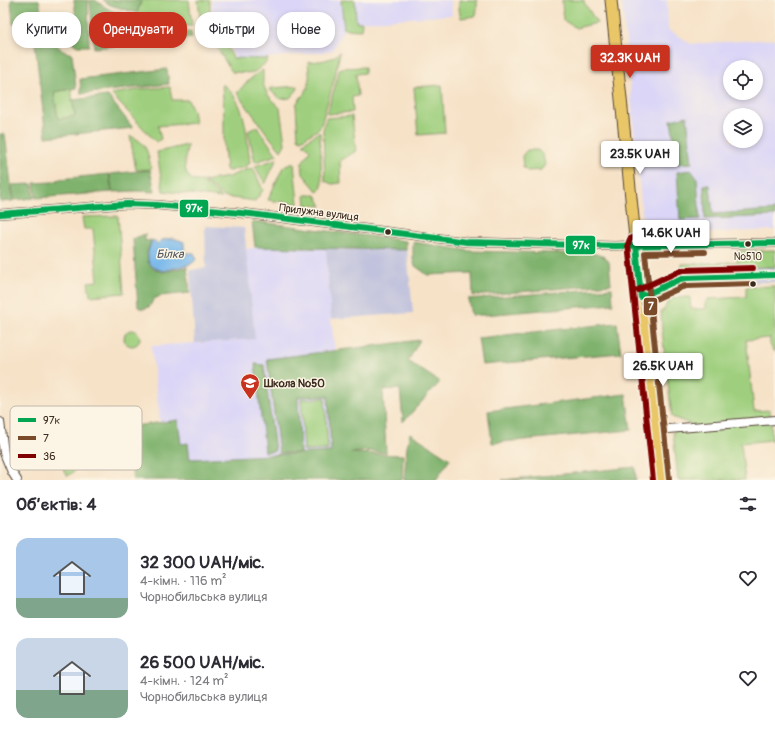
<!DOCTYPE html>
<html lang="uk">
<meta charset="utf-8">
<style>
:root{--surface:#fff;--page:#f2f2f3;--text:#2b2b33;--muted:#7c7c81;--accent:#c8321e}
body{margin:0;font-family:Pangolin,sans-serif;background:var(--page);color:var(--text);height:100vh;display:flex;flex-direction:column;font-size:15px;white-space:nowrap}
*{box-sizing:border-box;margin:0}
p{font-size:13px;color:var(--muted)}
.icon{flex:none;width:22px;height:22px;fill:none;stroke:currentColor;stroke-width:2;stroke-linecap:round;stroke-linejoin:round}
.map{position:relative;height:480px;overflow:hidden}
.panel{display:flex;flex-direction:column;background:var(--surface);flex:1}
.panel>*{flex:none}
.top-card{position:absolute;left:12px;top:12px;width:400px;height:36px;display:flex;gap:8px}
.buttons{position:absolute;left:723px;top:60px;display:grid;gap:8px}
.buttons a{display:grid;place-items:center;width:40px;height:40px;border-radius:50%;background:var(--surface);box-shadow:0 2px 6px #0003;font-size:20px}
.price{position:absolute;translate:-50% -34px;padding:0 9px;border-radius:4px;background:#fff;color:#222;font-size:13px;line-height:26px;filter:drop-shadow(0 1px 2px #0008)}
.price::after{content:'';position:absolute;left:50%;top:24px;width:12px;height:9px;margin-left:-6px;background:inherit;clip-path:polygon(0 0,100% 0,50% 100%)}
.price.current{background:var(--accent);color:#fff}
ul{padding:0;list-style:none}
li{display:flex;align-items:center;gap:12px;height:100px;padding:0 16px}
li span{display:grid;place-items:center;flex:none;width:112px;height:80px;border-radius:12px;color:#555}
li>.icon{margin-inline-start:auto}
span .icon{width:48px;height:48px;fill:#fffc;stroke-width:1}
li b{font-size:17px}
h2{display:flex;justify-content:space-between;align-items:center;height:48px;padding:0 16px;font-size:17px}
.chip{padding:0 14px;border-radius:16px;background:var(--surface);box-shadow:0 2px 6px #0003;font-size:14px;line-height:36px}
.chip.current{background:var(--accent);color:#fff}
.map>svg:first-child{display:block}
.built{fill:#dbd6f7;fill-rule:evenodd}
.industrial{fill:#c1c2dd}
.green{fill:#9fcf7e;stroke:#6d7c4e}
.forest{fill:#7fb26d;stroke:#5d6e46}
.water{fill:#76b7eb;stroke:#587084}
.lines{fill:none;stroke-linecap:round;stroke-linejoin:round}
.minor-casing{stroke:#574637;stroke-width:10}
.major-casing{stroke:#574637;stroke-width:13}
.minor{stroke:#fff;stroke-width:8}
.major{stroke:#e9c769;stroke-width:11}
.bus-1-casing{stroke:#fcf5e5;stroke-width:9}
.bus-2-casing{stroke:#fcf5e5;stroke-width:9}
.bus-3-casing{stroke:#fcf5e5;stroke-width:9}
.bus-1{stroke:#00a651;stroke-width:6}
.bus-2{stroke:#7a4b2a;stroke-width:6}
.bus-3{stroke:#800000;stroke-width:6}
.bus-dot{fill:#3b2a1e;stroke:#fcf5e5;stroke-width:1.5}
.labels{text-anchor:middle;stroke-width:3;stroke-linejoin:round;paint-order:stroke}
.bus-label{font-size:10px;fill:#3b2a1e;stroke:#fcf5e5}
.street-label{font-size:11px;fill:#3b2a1e;stroke:#fcf5e5}
.poi-label{font-size:11px;font-weight:bold;fill:#3b2a1e;stroke:#fcf5e5;text-anchor:start}
.water-label{font-size:12px;font-style:italic;fill:#4d545c;stroke:#fcf5e5}
.key{fill:#fcf5e5;stroke:#c2b8a9;stroke-width:1}
.key-label{font-size:11px;fill:#3b2a1e}
.line-badge{stroke:#fcf5e5;stroke-width:1.5}
.badge-label{font-size:11px;text-anchor:middle;font-weight:bold;fill:#fff}
</style>
<div class="map">
<svg width="775" height="480" viewBox="0 0 775 480">
<rect width="100%" height="100%" fill="#fcf5e5"/>
<filter id="ink" filterUnits="userSpaceOnUse"><feTurbulence type="fractalNoise" baseFrequency=".025" numOctaves="2"/><feDisplacementMap in="SourceGraphic" scale="8" xChannelSelector="R" yChannelSelector="G"/><feConvolveMatrix kernelMatrix="1 2 1 2 8 2 1 2 1" color-interpolation-filters="sRGB"/></filter>
<filter id="wash" filterUnits="userSpaceOnUse"><feTurbulence type="fractalNoise" baseFrequency=".012" numOctaves="4" result="noise"/><feDisplacementMap in="SourceGraphic" scale="16" xChannelSelector="R" yChannelSelector="G"/><feGaussianBlur stdDeviation="0.9" result="paint"/><feColorMatrix in="noise" values="0 0 0 0 0 0 0 0 0 0 0 0 0 0 0 0 0 1.4 0 .05"/><feComposite in="paint" operator="in"/></filter>
<g filter="url(#wash)">
<rect width="100%" height="100%" fill="#f6e2c7"/>
<g class="built">
<path d="M212,0H341L344,29L332,51L265,58H235L212,10Z"/>
<path d="M355,0H451L452,15L356,22Z"/>
<path d="M622,0H667L668,30L691,44L775,39V230L660,235L650,231L643,222ZM730,67H756V93H730ZM730,115H756V141H730Z"/>
<path d="M260,247L326,249L331,319L352,480H189L164,454L151,346L255,339L246,249Z"/>
</g>
<g class="industrial">
<path d="M205,226L244,228L255,339L195,343L190,270L206,268Z"/>
<path d="M326,249L407,250L413,313L331,319Z"/>
<path d="M775,267V282L690,284L689,268Z"/>
</g>
<g class="green">
<path d="M137,0H189L192,26H176L137,13L141,2Z"/>
<path d="M198,0H210V11L233,58L268,59L267,62L253,73L232,72L212,40L200,18Z"/>
<path d="M341,0H355L356,22H362L361,30L344,29Z"/>
<path d="M459,0H477V8L476,16L461,18L459,9Z"/>
<path d="M562,0H584V2L597,23L576,28L563,20Z"/>
<path d="M340,52L335,77L321,125L319,129L301,140L298,138L296,105C298,100 303,96 306,91C311,83 309,72 308,62C320,61 331,61 340,52Z"/>
<path d="M365,67V73L356,74L358,96L352,97L353,112L327,114L340,68Z"/>
<path d="M263,70V84L268,95L280,108L285,144L281,151L268,135L237,93C245,84 252,76 263,70Z"/>
<path d="M222,84C225,86 229,89 231,92C247,111 247,139 250,163L245,167L229,171L226,170L224,146V115Z"/>
<path d="M442,85L445,133L418,135L414,87Z"/>
<path d="M298,86L297,90L290,98L280,99L269,89L273,88Z"/>
<path d="M170,87L172,100H188L193,110L195,123L158,126L161,139L156,142L111,94L143,89Z"/>
<path d="M71,89L75,116L58,119L54,92Z"/>
<path d="M352,116L356,151L340,161L341,183L332,184L325,181L323,130L326,118Z"/>
<path d="M257,127L277,155L255,162L248,131Z"/>
<path d="M319,132L320,133L322,186L318,192L303,174L302,163L310,150L303,143Z"/>
<path d="M130,136C147,142 148,153 151,169L136,170Z"/>
<path d="M187,145C187,150 186,154 185,159C184,171 188,183 202,181L222,198L163,191L157,152Z"/>
<path d="M527,150H538L543,155L545,165L541,170L527,171L523,167L522,156Z"/>
<path d="M277,159L265,184L255,166Z"/>
<path d="M294,163L298,204L268,200L283,167Z"/>
<path d="M253,168L263,190L255,201L224,197L204,181L229,177L242,171Z"/>
<path d="M305,195H316L322,206L306,205Z"/>
<path d="M118,216L124,293L90,296L88,282L98,281L93,229H84L82,217Z"/>
<path d="M775,250V267L689,268L682,270V264L738,262L737,251Z"/>
<path d="M775,286V352C770,347 769,343 770,337L769,338L746,340L747,347L754,411L770,410L772,440L741,443L745,480H678L673,432L690,424L672,417L662,331L661,311L664,310L667,303L671,298L690,297L691,309H706V301L708,299L746,297V287Z"/>
<circle cx="132" cy="338" r="8"/>
<path d="M325,398L328,450L304,451L301,399Z"/>
<path d="M88,444L90,452L82,457L76,464L78,468L68,476L63,469L69,459Z"/>
</g>
<g class="forest">
<path d="M11,0H39C40,4 41,10 40,14C38,24 21,24 13,24Z"/>
<path d="M74,0H88L89,46H77L59,32L77,29Z"/>
<path d="M90,0H95L110,10L175,31H191L192,38L94,48Z"/>
<path d="M103,0H137L141,1L137,13L110,5Z"/>
<path d="M33,26H36L63,51L72,54L76,88L54,92L58,119L75,116L72,100L108,96L133,128L46,137Z"/>
<path d="M167,69L169,84L81,94L80,79Z"/>
<path d="M687,116L692,163L677,164L671,120Z"/>
<path d="M0,134H5L13,201L0,202Z"/>
<path d="M150,170L155,192L137,191L112,192L110,174Z"/>
<path d="M691,170L697,178L700,219L680,220L677,172Z"/>
<path d="M109,174L112,192L36,198L34,183L53,182L60,179Z"/>
<path d="M32,184L34,198L14,200L12,185Z"/>
<path d="M704,185H710L713,214L775,210V216L705,219Z"/>
<path d="M252,221L406,241V250L255,247Z"/>
<path d="M145,234V241L151,240L147,253L148,262L152,268L163,272L187,267L190,293L160,296L154,299L149,307L143,309L138,307L133,239Z"/>
<path d="M413,242L470,251L596,254L605,257L609,262L611,284L473,296L472,273L428,275L415,266L413,259Z"/>
<path d="M612,288L613,304L484,315H471L468,299Z"/>
<path d="M617,323L621,353L482,365L478,338Z"/>
<path d="M420,340L408,361L440,382L403,422L400,389L383,390L386,453L369,451L350,453L403,455L402,480H133L127,427L178,420L181,444L188,443L190,459L331,452L328,396L298,397L300,453H279L267,359Z"/>
<path d="M255,364L264,365L275,451L265,452Z"/>
<path d="M626,394L631,430L492,443L488,411Z"/>
<path d="M410,433L450,459L436,480H404L407,446Z"/>
<path d="M635,467L636,480H502Z"/>
</g>
<path class="water" d="M173,238L184,242V247L185,252L189,253H194L197,259L191,264L163,271L153,267L148,261V252L152,240L158,244L162,240Z"/>
</g>
<g filter="url(#ink)">
<g class="lines">
<defs>
<g id="minor">
<path d="M0,214L127,204L157,205L251,214L467,242L615,246L636,245L775,243"/>
<path d="M0,422L4,453L12,472L17,480"/>
<path d="M656,430L775,420"/>
</g>
<path id="major" d="M611,0L641,297L661,480"/>
</defs>
<use href="#minor" class="minor-casing"/>
<use href="#major" class="major-casing"/>
<use href="#minor" class="minor"/>
<use href="#major" class="major"/>
<defs>
<g id="bus-1">
<path d="M0,214L127,204L157,205L251,214L467,242L615,246L775,243"/>
<path d="M636,245L641,297L680,279L685,278L775,275"/>
</g>
<g id="bus-2">
<path d="M644,304L682,287L686,286L753,284"/>
<path d="M669,479L645,253L705,252"/>
</g>
<g id="bus-3">
<path d="M638,290L677,272L683,270L753,268"/>
<path d="M653,480L628,244L630,239L635,237L705,236"/>
</g>
</defs>
<use href="#bus-1" class="bus-1-casing"/>
<use href="#bus-2" class="bus-2-casing"/>
<use href="#bus-3" class="bus-3-casing"/>
<use href="#bus-1" class="bus-1"/>
<use href="#bus-2" class="bus-2"/>
<use href="#bus-3" class="bus-3"/>
</g>
</g>
<defs>
<symbol id="school-pin" viewBox="-11 -11 22 30"><path d="M0 17L-7.5 6A9.5 9.5 0 1 1 7.5 6Z" fill="#c8321e" stroke="#fcf5e5"/><path d="M0-5L7-2L0 1L-7-2ZM-4 1L0 2.5L4 1V4Q0 6-4 4Z" fill="#fff"/></symbol>
</defs>
<g fill-rule="evenodd">
<use href="#school-pin" x="239" y="372" width="22" height="30"/>
</g>
<g class="bus-dot">
<circle cx="388" cy="232" r="3.5"/>
<circle cx="748" cy="244" r="3.5"/>
<circle cx="753" cy="284" r="3.5"/>
</g>
<g class="labels">
<g class="bus-label">
<text x="748" y="260">№510</text>
</g>
<g class="street-label">
<text transform="translate(319 212) rotate(7)" y="4">Прилужна вулиця</text>
</g>
<g class="poi-label">
<text x="264" y="387">Школа №50</text>
</g>
<g class="water-label">
<text x="170" y="258">Білка</text>
</g>
</g>
<rect x="10" y="406" width="132" height="64" rx="6" class="key"/>
<rect x="18" y="418" width="18" height="4" fill="#00a651"/>
<rect x="18" y="436" width="18" height="4" fill="#7a4b2a"/>
<rect x="18" y="454" width="18" height="4" fill="#800000"/>
<g class="key-label">
<text x="43" y="424">97к</text>
<text x="43" y="442">7</text>
<text x="43" y="460">36</text>
</g>
<g class="line-badge">
<rect x="179" y="199" width="30" height="19" rx="4" fill="#00a651"/>
<rect x="565" y="235" width="31" height="20" rx="4" fill="#00a651"/>
<rect x="643" y="297" width="15" height="19" rx="4" fill="#7a4b2a"/>
</g>
<g class="badge-label">
<text x="194" y="212">97к</text>
<text x="581" y="249">97к</text>
<text x="651" y="310">7</text>
</g>
</svg>
<div class="buttons">
<a><svg class="icon" aria-label="locate" viewBox="0 0 24 24"><circle cx="12" cy="12" r="6"/><path d="M12 2v4M12 18v4M2 12h4M18 12h4"/></svg></a>
<a><svg class="icon" aria-label="layers" viewBox="0 0 24 24"><path d="M12 4l9 5-9 5-9-5zM3 14l9 5 9-5"/></svg></a>
</div>
<b class="price current" style="left:630px;top:79px">32.3K UAH</b>
<b class="price" style="left:640px;top:175px">23.5K UAH</b>
<b class="price" style="left:671px;top:254px">14.6K UAH</b>
<b class="price" style="left:663px;top:387px">26.5K UAH</b>
<div class="top-card">
<a class="chip">Купити</a>
<a class="chip current">Орендувати</a>
<a class="chip">Фільтри</a>
<a class="chip">Нове</a>
</div>
</div>
<section class="panel">
<h2>Об’єктів: 4<svg class="icon" aria-label="filters" viewBox="0 0 24 24"><path d="M4 7h16M4 17h16"/><circle cx="9" cy="7" r="2"/><circle cx="15" cy="17" r="2"/></svg></h2>
<ul>
<li><span style="background:linear-gradient(#a9c7e8 75%,#7fa58c 0)"><svg class="icon" aria-label="home" viewBox="0 0 24 24"><path d="M3 11l9-7 9 7M6 9v11h12V9"/></svg></span><div><b>32 300 UAH/міс.</b><p>4-кімн. · 116 m²</p><p>Чорнобильська вулиця</p></div><svg class="icon" aria-label="heart" viewBox="0 0 24 24"><path d="M12 20l-8-8c-3-5 5-10 8-4 3-6 11-1 8 4z"/></svg></li>
<li><span style="background:linear-gradient(#c9d6e8 65%,#7fa58c 0)"><svg class="icon" aria-label="home" viewBox="0 0 24 24"><path d="M3 11l9-7 9 7M6 9v11h12V9"/></svg></span><div><b>26 500 UAH/міс.</b><p>4-кімн. · 124 m²</p><p>Чорнобильська вулиця</p></div><svg class="icon" aria-label="heart" viewBox="0 0 24 24"><path d="M12 20l-8-8c-3-5 5-10 8-4 3-6 11-1 8 4z"/></svg></li>
</ul>
</section>
